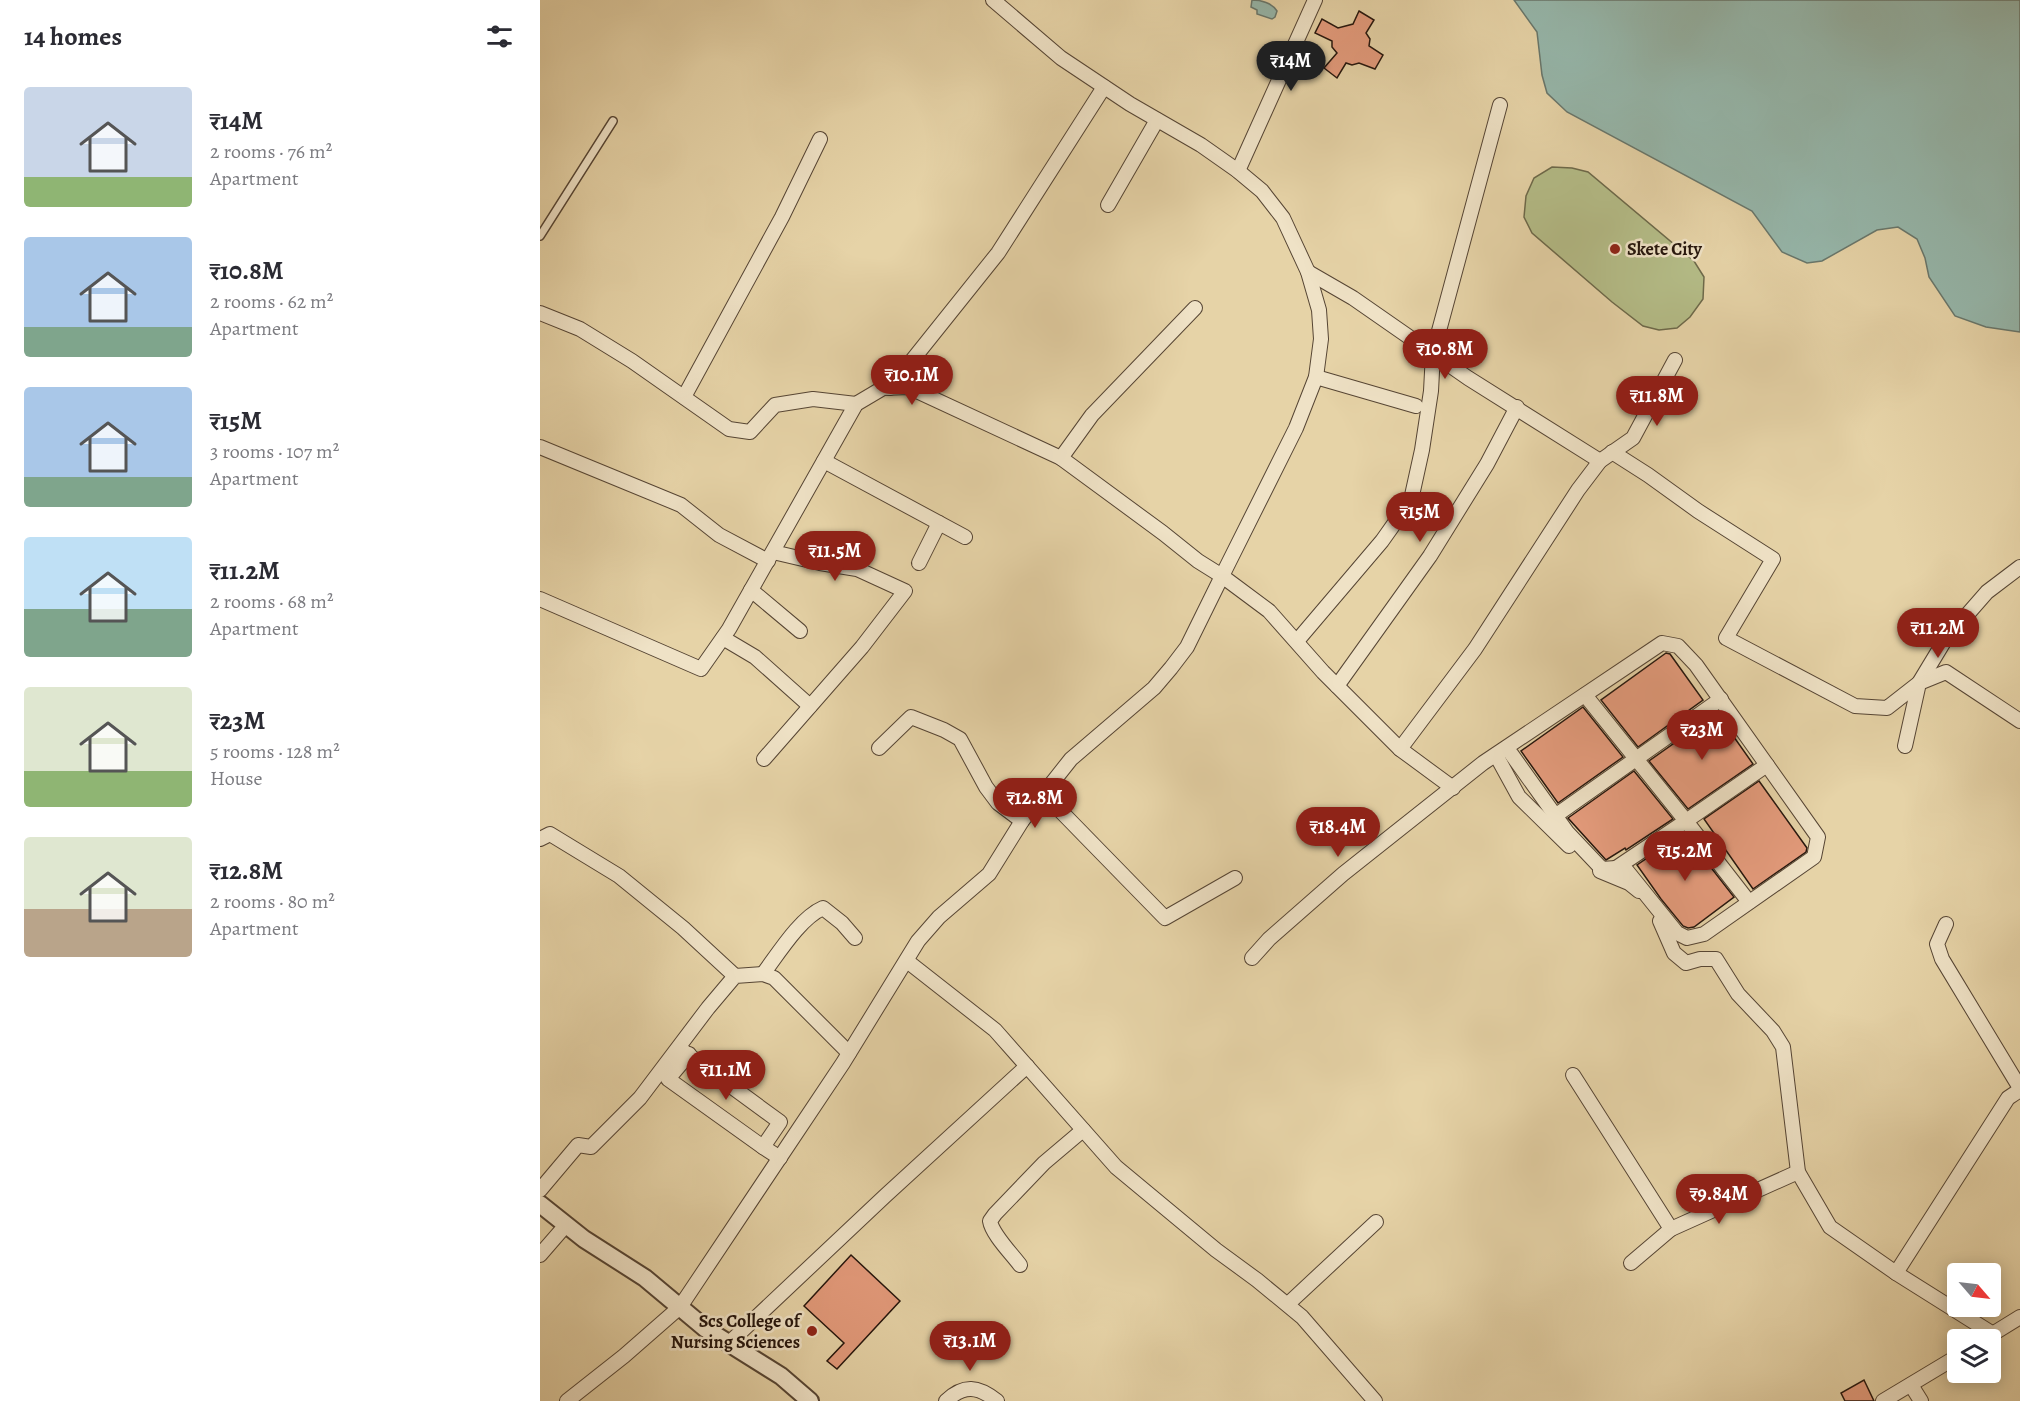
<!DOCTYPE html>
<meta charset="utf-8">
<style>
:root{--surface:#fff;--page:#f7f7f7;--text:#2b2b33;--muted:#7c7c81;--accent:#8f2418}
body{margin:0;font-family:Alegreya,serif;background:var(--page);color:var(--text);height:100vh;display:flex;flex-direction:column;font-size:22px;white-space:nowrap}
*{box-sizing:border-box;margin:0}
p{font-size:20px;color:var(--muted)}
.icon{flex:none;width:33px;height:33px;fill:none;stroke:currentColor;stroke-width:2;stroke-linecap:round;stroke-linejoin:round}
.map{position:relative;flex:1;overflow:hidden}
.sheet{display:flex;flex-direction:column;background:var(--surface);width:540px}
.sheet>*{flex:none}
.needle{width:39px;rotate:118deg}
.buttons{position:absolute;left:1407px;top:1263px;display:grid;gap:12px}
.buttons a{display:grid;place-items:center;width:54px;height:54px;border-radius:6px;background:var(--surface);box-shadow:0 3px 15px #0003;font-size:30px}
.price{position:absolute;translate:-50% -51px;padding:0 14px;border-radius:21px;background:var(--accent);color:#fff;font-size:20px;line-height:39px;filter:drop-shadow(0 2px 3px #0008)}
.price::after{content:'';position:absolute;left:50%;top:36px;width:18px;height:14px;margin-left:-9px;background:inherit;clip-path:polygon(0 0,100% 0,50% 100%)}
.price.current{background:#222;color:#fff}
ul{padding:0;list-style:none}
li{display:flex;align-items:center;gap:18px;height:150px;padding:0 24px}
li span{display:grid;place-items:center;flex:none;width:168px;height:120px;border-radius:6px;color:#555}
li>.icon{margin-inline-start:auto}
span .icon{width:72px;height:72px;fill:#fffc;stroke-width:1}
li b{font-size:26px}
h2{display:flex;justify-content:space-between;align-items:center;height:72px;padding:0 24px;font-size:26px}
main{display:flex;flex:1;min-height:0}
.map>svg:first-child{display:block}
.green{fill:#b4bc87;stroke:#6d694a;stroke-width:1.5}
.water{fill:#96b7ab;stroke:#69776c;stroke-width:1.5}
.building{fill:#e49b7c;stroke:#26160d;stroke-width:1.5}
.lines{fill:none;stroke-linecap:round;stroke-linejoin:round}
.service-casing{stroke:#564534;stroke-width:10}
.minor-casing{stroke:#564534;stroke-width:16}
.tertiary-casing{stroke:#564534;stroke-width:20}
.service{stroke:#efe2c6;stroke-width:7}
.minor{stroke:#efe2c6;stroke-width:14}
.tertiary{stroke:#efe2c6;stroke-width:16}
.poi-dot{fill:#8f2418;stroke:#efe2c6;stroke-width:2}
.labels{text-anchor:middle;stroke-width:5;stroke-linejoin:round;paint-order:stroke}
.poi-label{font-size:18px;font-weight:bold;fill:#26160d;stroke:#efe2c6;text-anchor:start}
</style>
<main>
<section class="sheet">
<h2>14 homes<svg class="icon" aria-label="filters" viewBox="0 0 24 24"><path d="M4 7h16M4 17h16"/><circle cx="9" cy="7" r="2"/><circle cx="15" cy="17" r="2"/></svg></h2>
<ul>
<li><span style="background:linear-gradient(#c9d6e8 75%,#8fb573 0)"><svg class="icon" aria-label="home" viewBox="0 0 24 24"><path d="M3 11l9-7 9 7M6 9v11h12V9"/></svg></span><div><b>₹14M</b><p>2 rooms · 76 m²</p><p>Apartment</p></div></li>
<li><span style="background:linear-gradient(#a9c7e8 75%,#7fa58c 0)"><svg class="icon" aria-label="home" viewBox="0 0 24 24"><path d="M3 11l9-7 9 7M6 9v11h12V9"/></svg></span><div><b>₹10.8M</b><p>2 rooms · 62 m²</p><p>Apartment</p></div></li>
<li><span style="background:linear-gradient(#a9c7e8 75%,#7fa58c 0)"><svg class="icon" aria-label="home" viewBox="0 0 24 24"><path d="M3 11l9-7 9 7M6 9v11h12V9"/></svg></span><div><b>₹15M</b><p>3 rooms · 107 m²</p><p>Apartment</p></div></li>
<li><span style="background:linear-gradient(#bfe0f5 60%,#7fa58c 0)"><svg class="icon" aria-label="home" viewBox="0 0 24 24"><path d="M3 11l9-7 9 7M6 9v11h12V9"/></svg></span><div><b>₹11.2M</b><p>2 rooms · 68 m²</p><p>Apartment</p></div></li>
<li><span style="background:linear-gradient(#dfe7d0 70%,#8fb573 0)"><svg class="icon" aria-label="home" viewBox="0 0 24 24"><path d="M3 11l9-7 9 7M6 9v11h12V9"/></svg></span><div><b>₹23M</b><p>5 rooms · 128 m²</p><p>House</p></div></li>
<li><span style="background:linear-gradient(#dfe7d0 60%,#b9a48a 0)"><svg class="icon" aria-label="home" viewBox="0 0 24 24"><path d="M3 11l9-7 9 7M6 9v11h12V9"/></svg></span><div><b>₹12.8M</b><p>2 rooms · 80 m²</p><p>Apartment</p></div></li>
</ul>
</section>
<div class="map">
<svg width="1480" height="1401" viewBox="0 0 1480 1401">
<rect width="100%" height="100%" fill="#e6d3a7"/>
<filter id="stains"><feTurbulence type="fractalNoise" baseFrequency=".00333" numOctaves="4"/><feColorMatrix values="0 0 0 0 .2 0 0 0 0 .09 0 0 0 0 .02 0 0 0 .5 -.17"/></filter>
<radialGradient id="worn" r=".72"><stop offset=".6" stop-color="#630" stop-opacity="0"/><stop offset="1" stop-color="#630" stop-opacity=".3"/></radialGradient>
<path class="green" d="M1012,167L1032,168L1048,172L1154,261L1164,277L1163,299L1150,317L1137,328L1119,330L1103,326L1072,302L992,233L984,217L986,196L994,178Z"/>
<g class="water">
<path d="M712,0C721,0 732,3 737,11L735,17L732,19L717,14V10L711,7Z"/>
<path d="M974,0H1480V332L1446,327L1415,316L1389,277L1385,258L1377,239L1358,227L1337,230L1282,261L1267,263L1242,252L1212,211L1027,112L1007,93L1002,75L997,32Z"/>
</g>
<g class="building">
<path d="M819,11L834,20L826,33L830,39L829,46L843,55L835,69L819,63L812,65L806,63L797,78L784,68L797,53L792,47V41L775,33L782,19L798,28L813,24Z"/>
<path d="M1126,653L1130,654L1163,700L1098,747L1061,700Z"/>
<path d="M1043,707L1083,757L1018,803L981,751Z"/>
<path d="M1177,713L1213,764L1148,809L1109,761Z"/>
<path d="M1094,771L1133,819L1086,850L1085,848L1066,860L1028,818Z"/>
<path d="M1219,781L1267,848L1266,852L1213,889L1164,819Z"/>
<path d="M1144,833L1194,897L1154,927L1148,928L1143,926L1121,899L1097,865Z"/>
<path d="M311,1255L360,1301L297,1369L287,1361L304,1343L264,1306Z"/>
<path d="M1324,1380L1334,1401H1305L1301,1393Z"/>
</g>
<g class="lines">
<defs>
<path id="service" d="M0,236L73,121"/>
<g id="minor">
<path d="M698,171L775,0"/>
<path d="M568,205L617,120"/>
<path d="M768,272L813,298L928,378L1060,461"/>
<path d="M0,313L40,329L92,361L189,429L210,432L235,405L273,399L316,404"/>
<path d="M776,377L876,406"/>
<path d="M350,388L458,253L564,87"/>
<path d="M144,397L242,217L280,139"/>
<path d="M0,447L141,505L179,535L228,561"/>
<path d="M1072,452L1108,475L1158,511L1233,559L1186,638L1315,706L1347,708L1379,683L1405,640L1447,592L1480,567"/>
<path d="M521,458L552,415L655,308"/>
<path d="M284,461L425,537"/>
<path d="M379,563L399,523"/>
<path d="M211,590L260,631"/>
<path d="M0,599L161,669L189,629L316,404L343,388L368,387L521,458L623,533L658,561L682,576L756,428L776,377L781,339L779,310L768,272L743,218L722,191L698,171L661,145L590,104L521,58L453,0"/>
<path d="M183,638L215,657L270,706"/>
<path d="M757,641L842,541L871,500L882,450L891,391L893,353L960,105"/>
<path d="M797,686L890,556L947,464L977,407"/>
<path d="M1045,695L1146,821L1227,765"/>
<path d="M1365,746L1379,683L1406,672L1480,721"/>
<path d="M339,748L371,717L404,730L420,739L446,787L458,803L482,821"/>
<path d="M860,749L935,649L1038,490L1060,461L1093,438L1135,360"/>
<path d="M956,755L979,797L1029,846"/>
<path d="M224,759L322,647L365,591L317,569L280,563L233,552"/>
<path d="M503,793L625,918L695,878"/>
<path d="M1015,816L1181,699"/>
<path d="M0,839L10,834L79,876L143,928L195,976"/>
<path d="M1076,868L1146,821L1209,902"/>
<path d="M1060,871L1089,883L1099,891"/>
<path d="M1120,921L1134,953L1146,963L1160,959H1176L1198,994L1233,1031L1243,1047L1258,1172L1290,1227L1356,1273L1453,1334"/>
<path d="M1406,924L1397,944L1402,959L1480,1088"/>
<path d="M712,958L729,939L803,874L943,763L1122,643L1138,646L1156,665L1278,837L1274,857L1164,934L1147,938L1137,933L1087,871L1076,868L1062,869L1027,832L967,748"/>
<path d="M367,961L455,1030L576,1167L676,1250L717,1280L762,1317L835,1401"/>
<path d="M223,974C238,954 260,918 283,908L302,923L315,938"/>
<path d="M139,1048L240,1122L223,1147L240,1158"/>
<path d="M149,1054L128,1079L223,1147"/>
<path d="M1033,1075L1131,1229"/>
<path d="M0,1190L38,1145L51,1147L100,1098L168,1008L195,976L223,974L234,978L309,1053"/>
<path d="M0,1255L26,1225"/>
<path d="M1091,1263L1131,1229L1258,1172"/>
<path d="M480,1265C471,1253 452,1234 450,1221L455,1214L504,1163L543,1130"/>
<path d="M1356,1273L1468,1098L1480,1090"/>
<path d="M748,1304L836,1222"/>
<path d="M1446,1338L1480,1317"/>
<path d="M189,1343L345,1196L487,1066"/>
<path d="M1371,1385L1381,1401"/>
<path d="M27,1401L84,1356L140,1307L303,1063L378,941L399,917L449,874L482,821L531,759L614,688L631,668L647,647L682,576L729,611L783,672L860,749L913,788"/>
<path d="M406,1401C424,1384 438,1386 457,1401"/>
<path d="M1343,1401L1418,1356"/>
</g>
<path id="tertiary" d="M0,1204L44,1239L105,1278L166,1329L241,1376L270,1401"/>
</defs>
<use href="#service" class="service-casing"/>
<use href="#minor" class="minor-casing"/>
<use href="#tertiary" class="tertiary-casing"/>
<use href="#service" class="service"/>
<use href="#minor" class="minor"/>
<use href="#tertiary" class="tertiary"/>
</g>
<g class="poi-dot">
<circle cx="1075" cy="249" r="6"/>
<circle cx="272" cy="1331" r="6"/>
</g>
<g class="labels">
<g class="poi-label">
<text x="1087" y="255">Skete City</text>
<text x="260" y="1327" text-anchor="end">Scs College of<tspan x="260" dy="21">Nursing Sciences</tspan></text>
</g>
</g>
<rect width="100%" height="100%" filter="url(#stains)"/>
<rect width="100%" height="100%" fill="url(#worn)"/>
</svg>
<div class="buttons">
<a><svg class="needle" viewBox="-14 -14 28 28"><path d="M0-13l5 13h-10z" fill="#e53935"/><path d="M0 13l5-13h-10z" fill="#7c7c81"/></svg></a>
<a><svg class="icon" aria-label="layers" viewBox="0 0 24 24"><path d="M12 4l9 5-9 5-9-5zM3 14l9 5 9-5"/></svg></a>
</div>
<b class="price current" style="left:751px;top:92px">₹14M</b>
<b class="price" style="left:905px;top:380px">₹10.8M</b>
<b class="price" style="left:372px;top:406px">₹10.1M</b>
<b class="price" style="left:1117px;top:427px">₹11.8M</b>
<b class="price" style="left:880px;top:543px">₹15M</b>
<b class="price" style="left:295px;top:582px">₹11.5M</b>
<b class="price" style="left:1398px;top:659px">₹11.2M</b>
<b class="price" style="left:1162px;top:761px">₹23M</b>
<b class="price" style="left:495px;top:829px">₹12.8M</b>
<b class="price" style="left:798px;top:858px">₹18.4M</b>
<b class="price" style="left:1145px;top:882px">₹15.2M</b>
<b class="price" style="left:186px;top:1101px">₹11.1M</b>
<b class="price" style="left:1179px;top:1225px">₹9.84M</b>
<b class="price" style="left:430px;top:1372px">₹13.1M</b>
</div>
</main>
